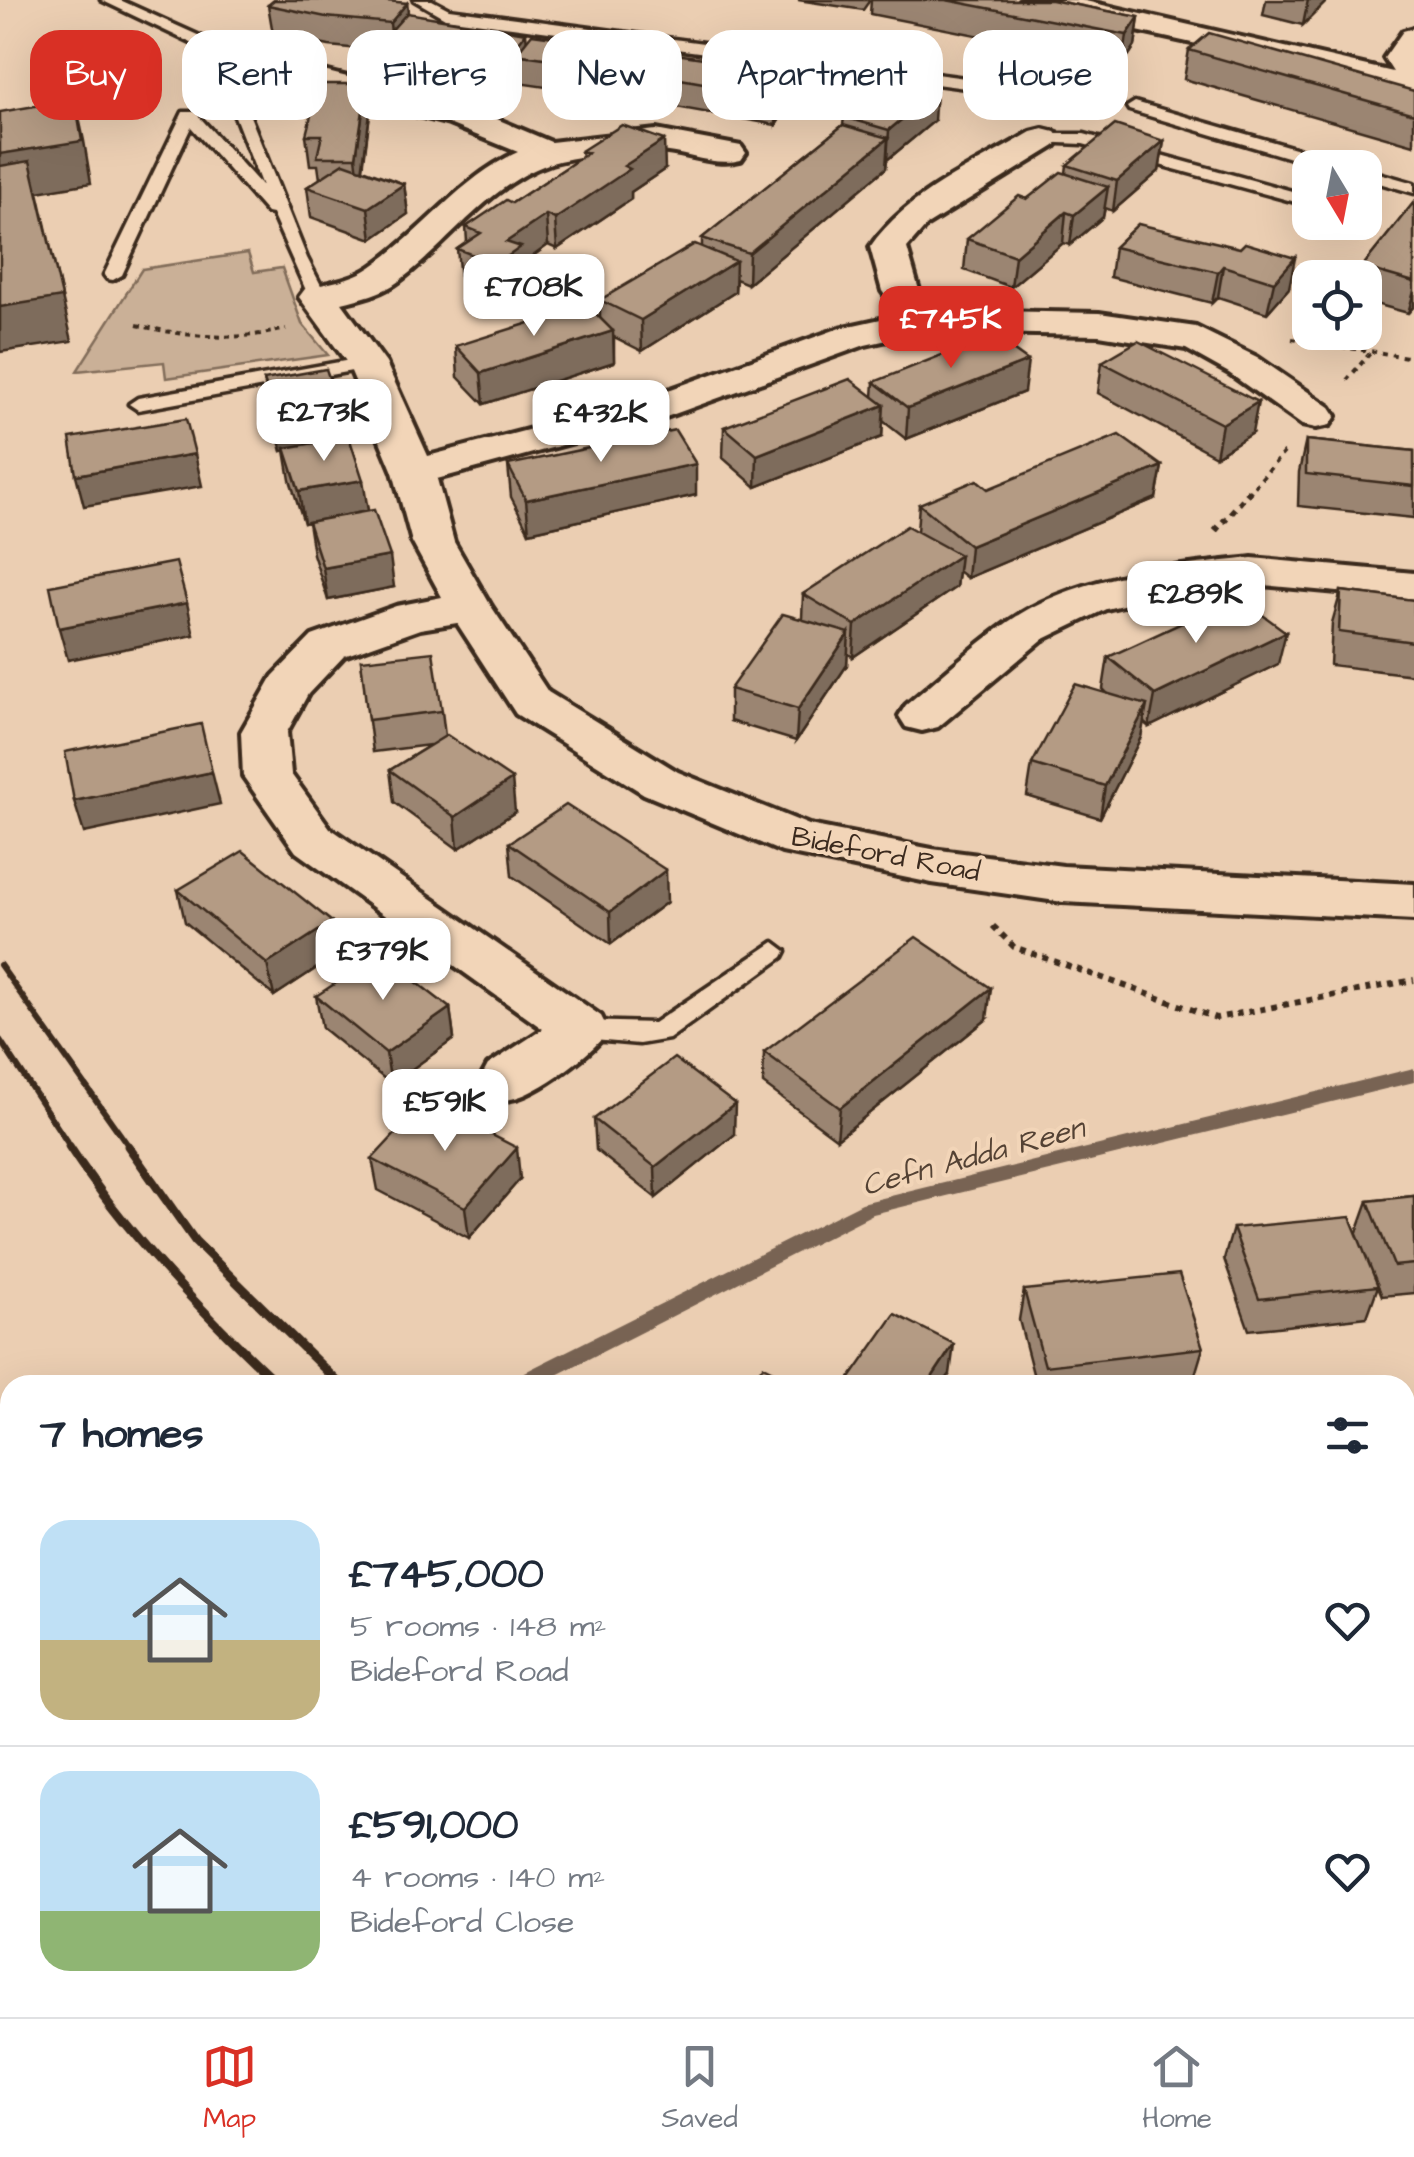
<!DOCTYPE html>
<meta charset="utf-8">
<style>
:root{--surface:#fff;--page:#f2f2f3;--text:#1f2937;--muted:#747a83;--line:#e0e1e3;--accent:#d93025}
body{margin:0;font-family:"Architects Daughter",sans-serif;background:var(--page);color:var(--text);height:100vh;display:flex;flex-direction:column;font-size:38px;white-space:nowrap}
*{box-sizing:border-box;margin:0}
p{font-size:32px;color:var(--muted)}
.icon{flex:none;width:55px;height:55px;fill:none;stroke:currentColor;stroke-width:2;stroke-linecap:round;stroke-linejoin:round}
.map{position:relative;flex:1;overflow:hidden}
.details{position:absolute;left:0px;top:1375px;width:1415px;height:642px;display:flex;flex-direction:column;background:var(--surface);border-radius:30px 30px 0 0;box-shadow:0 10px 40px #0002}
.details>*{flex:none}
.hud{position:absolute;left:30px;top:30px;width:1355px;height:90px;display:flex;gap:20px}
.needle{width:65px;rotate:170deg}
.fabs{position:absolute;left:1292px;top:150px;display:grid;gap:20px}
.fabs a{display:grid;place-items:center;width:90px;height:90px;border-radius:20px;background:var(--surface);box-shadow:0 10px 40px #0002;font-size:50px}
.price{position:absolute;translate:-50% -85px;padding:0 22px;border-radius:20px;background:#fff;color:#222;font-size:32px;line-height:65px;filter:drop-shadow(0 2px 5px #0008)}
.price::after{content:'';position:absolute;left:50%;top:60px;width:30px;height:22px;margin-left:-15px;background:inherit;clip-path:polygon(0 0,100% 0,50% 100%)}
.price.active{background:var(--accent);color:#fff}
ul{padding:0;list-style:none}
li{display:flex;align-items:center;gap:30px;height:250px;padding:0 40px}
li+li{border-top:2px solid var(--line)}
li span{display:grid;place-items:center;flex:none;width:280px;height:200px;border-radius:30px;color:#555}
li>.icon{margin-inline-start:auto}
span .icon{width:120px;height:120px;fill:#fffc;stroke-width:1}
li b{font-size:42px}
h2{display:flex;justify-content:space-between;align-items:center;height:120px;padding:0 40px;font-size:42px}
.tag{padding:0 35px;border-radius:30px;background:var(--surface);box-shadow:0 10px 40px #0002;font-size:35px;line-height:90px}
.tag.active{background:var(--accent);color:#fff}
.tab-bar{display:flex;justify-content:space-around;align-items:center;height:140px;border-top:2px solid var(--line);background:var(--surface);font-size:28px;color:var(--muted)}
.tab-bar a{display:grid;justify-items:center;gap:5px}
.tab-bar .active{color:var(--accent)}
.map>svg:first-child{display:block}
.built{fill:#dabfa4}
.green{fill:#cab097;stroke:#826d5a;stroke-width:2.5}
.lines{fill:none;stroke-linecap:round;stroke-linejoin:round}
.stream{fill:#786352;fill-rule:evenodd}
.service-casing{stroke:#3b2a1e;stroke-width:7}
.minor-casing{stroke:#3b2a1e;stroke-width:8}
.path-far1{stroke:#3b2a1e;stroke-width:4;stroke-dasharray:5 5;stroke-linecap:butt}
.path{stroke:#3b2a1e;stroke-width:6;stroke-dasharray:6 6;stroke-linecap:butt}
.service{fill:#f2d5b8;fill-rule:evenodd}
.minor{fill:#f2d5b8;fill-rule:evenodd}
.rail-far1{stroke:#3b2a1e;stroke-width:6}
.rail{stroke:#3b2a1e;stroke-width:9}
.wall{fill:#9b8572;stroke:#3b2a1e;stroke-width:2.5}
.shaded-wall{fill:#7e6c5c;stroke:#3b2a1e;stroke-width:2.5}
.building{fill:#b49b84;stroke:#3b2a1e;stroke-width:2.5}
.labels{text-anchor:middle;stroke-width:8;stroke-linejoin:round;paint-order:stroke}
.street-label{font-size:28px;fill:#3b2a1e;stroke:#f2d5b8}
.water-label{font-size:30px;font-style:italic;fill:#544234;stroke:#f2d5b8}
</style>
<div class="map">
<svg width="1414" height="2017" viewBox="0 0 1414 2017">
<rect width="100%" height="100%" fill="#ebceb2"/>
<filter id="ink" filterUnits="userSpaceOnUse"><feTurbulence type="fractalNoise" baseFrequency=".01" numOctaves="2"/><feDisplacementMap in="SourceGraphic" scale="20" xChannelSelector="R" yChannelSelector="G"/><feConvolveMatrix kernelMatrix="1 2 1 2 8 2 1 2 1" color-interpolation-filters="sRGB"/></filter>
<g filter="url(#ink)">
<path class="built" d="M10,1555V2008H1085L1103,2017H0V1558Z"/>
<path class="green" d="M248,253L254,272L282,268L302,324L328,355L166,378L164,362L77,371L142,269Z"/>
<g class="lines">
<g class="stream">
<path d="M1414,1068V1082L873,1214L537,1385H508L511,1379L862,1203Z"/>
<path d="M10,1529V1549L0,1553V1533Z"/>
</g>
<defs>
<g id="service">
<path d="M101,0H120L222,46L307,258L327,297L324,301L318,302L309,297L272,214L267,213L191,127L122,275L113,280L107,279L104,275L183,112H195L262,186L210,52Z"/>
<path d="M414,0H432L449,9L1055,90L1063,95L1055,100L445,18Z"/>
<path d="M1135,102L1350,164L1352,168H1324L1129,110L1127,107Z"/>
<path d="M1043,134H1084L1310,196V206L1083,144L1037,142V136Z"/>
<path d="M1365,169L1414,183V193L1365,179Z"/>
<path d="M367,357L374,359V367L138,410L129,404L138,398Z"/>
<path d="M774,942L786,951L783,957L669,1039L639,1044L582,1039L573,1037L569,1030L573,1023L582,1021L654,1023Z"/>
<path d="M1405,1602L1414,1605V1635L1405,1632Z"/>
</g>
<g id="minor">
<path d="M1020,0H1081L1393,72L1384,58L1403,31L1414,28V97L1206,46L1036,9L1025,7Z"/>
<path d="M300,65L473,109L551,142L656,130L741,146L746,153L741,160C714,167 685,152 658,151C632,149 575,156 551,163C490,183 449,244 399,281C382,294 361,298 342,303L386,363L428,456L638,401L840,328L899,315L882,291L870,247C907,193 976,165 1031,132L1043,129L1055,132L1060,139L1055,146L927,225L907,248L919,290L934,310L1099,313L1196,327L1257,357L1330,407L1336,416L1330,425L1316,428L1302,425L1229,373L1186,349L1099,335L923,332L865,345L666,417L437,479L454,542L491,606L548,692L678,772L809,825L932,849L1063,866L1414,884V920L1063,902L932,883L782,852L644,794L516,714L457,623L420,629L344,656L308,694L287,732L291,774L330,828L601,1016L608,1030C597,1051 536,1095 511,1099C503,1101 496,1097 488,1095L480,1080L488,1065L543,1029L296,852L243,776L241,732L273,676L312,636L396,606L442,597L412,542L393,472L348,364L299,297L305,289C327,283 352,280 371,267C423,232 460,178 518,152L449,124L288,82L284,75L288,68Z"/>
<path d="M1252,558L1414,573V599L1252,584L1172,593L1106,609L1042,640L938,727L922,731L906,727L899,716L906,705C939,678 972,647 1008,622C1076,574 1172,567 1252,558Z"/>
</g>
</defs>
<use href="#service" class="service-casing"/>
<use href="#minor" class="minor-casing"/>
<g class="path-far1">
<path d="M137,325C187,337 235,342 286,329"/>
<path d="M1292,339L1414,358"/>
<path d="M1347,380L1372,351"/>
<path d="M1248,494L1286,450"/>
</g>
<g class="path">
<path d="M1215,531L1250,491"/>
<path d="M993,926L1014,947L1216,1018L1414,980"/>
</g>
<use href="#service" class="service"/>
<use href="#minor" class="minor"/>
<g class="rail-far1">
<path d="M0,965L130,1148"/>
<path d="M0,1040L71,1148"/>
</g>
<g class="rail">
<path d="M69,1146C126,1234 203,1313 279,1385"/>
<path d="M128,1146L195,1241L341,1385"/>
<path d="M1171,2008L1187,2017"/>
<path d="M1287,2008L1312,2017"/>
</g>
</g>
<g class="wall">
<path d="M798,0H870L863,10Z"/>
<path d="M871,0H1051L1139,17L1135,46L1123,64L870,14Z"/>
<path d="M1266,0H1328L1303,25L1263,15Z"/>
<path d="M407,3L408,14L527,40L656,51L657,60L792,71V100L776,125L648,102V93L642,101L518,83L517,75L512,82L392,62L391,52L329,46L273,34L268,5Z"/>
<path d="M1189,50L1414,91V145L1184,79Z"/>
<path d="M367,84L370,113L363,169L404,184L408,214L372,239L311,217L307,187L320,179L318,165H310L306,135Z"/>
<path d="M844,117L934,121L887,160L886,168L748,284L736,279L735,292L642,351L614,337V362L484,404L458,377L456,346L600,318V300L702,247V238L843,125Z"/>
<path d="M1164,141L1159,171L1113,211L1105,208L1103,217L1070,245L1063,243L1011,287L964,270L967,239L1066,173L1067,165Z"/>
<path d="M581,151L665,169L631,192V199L557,249L548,245L522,264L523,278L499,295L460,279L457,249L467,242L466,227L512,203L582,157Z"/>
<path d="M1414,202V306L1408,313L1365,301V278H1359L1362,267Z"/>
<path d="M1138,224L1289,288L1267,313L1218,297L1212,303L1110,277L1114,247Z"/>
<path d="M1102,362L1252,433L1216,456L1098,393Z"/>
<path d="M264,380L340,409L344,438L394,587L328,600L313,554L308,522L304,523L290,480L285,450L282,451L270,411Z"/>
<path d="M874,382L1024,392L906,439L883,421L882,437L756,487L723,458L724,427L873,397Z"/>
<path d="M1306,440L1414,451V518L1298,506L1299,472Z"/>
<path d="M508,465L696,495L529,532L511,497Z"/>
<path d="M1162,466L1156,498L967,578L958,571L956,587L853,657L847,653V665L796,741L730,721V689L802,619L803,594L917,532L919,504L988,489Z"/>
<path d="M1341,591L1414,600V675L1330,665L1332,623Z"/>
<path d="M1108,657L1278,664L1149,727L1143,722L1141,737L1100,818L1027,796L1032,764L1108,694L1103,689Z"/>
<path d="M361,660L442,711L445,736L515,812L458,849L394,802L390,770L430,745L373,752Z"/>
<path d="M509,843L667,902L611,944L512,876Z"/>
<path d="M178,890L338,954L274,996L185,922Z"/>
<path d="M316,996L450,1008L454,1039L391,1084L322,1028Z"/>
<path d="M987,1019L837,1139L763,1084L764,1052Z"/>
<path d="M594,1119L734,1135L656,1198L596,1150Z"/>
<path d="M372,1159L520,1179L469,1238L378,1190Z"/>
<path d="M1414,1196V1293L1382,1296L1378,1286L1367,1317L1249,1330L1224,1259L1233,1228L1357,1232L1368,1201Z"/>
<path d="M1024,1290L1203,1348L1194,1378L1134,1385H1036L1019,1320Z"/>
<path d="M1414,1456V1562L1405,1538V1457Z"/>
<path d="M1405,1690L1414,1694V1817L1405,1833Z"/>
</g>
<g class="shaded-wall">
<path d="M1308,0H1328L1303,25Z"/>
<path d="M407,3L410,32L391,33L390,23Z"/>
<path d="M1139,17L1135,46L1123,64L1127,35Z"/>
<path d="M526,33L528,56L516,54L517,75L512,82L510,53Z"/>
<path d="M656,51L657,74L647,73L648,93L642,101L641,72Z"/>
<path d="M792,71V100L776,125L777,96Z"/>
<path d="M367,84L370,113L360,187L356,157Z"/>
<path d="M936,91L934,121L887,160L889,130Z"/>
<path d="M75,99L84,141L91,183L38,192L72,341L0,352V154Z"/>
<path d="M888,138L886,168L748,284L749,253Z"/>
<path d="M664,140L665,169L631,192V199L557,249L555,219L624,166Z"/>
<path d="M1164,141L1159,171L1113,211L1117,181Z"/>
<path d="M404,184L408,214L372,239L368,208Z"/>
<path d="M1108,187L1103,217L1070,245L1074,215Z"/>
<path d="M1066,212L1063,243L1011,287L1015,256Z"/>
<path d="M546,215L548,245L522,264L523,278L499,295L497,264L506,242Z"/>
<path d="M1295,258L1289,288L1267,313L1274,282Z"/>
<path d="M736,261L735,292L642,351L641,320Z"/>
<path d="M1223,266L1218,297L1212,303L1218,272Z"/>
<path d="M1414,291V306L1408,313Z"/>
<path d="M613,331L614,362L484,404L481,373Z"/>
<path d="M1028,361L1024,392L906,439L908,408Z"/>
<path d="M1258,402L1252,433L1216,456L1222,424Z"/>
<path d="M884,405L882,437L756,487L757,455Z"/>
<path d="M340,409L344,440L282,451L277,419Z"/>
<path d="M195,454L202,486L84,506L76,475Z"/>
<path d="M696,464V495L529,532L526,500Z"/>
<path d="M1162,466L1156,498L967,578L970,546Z"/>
<path d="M363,480L368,511L304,523L299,491Z"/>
<path d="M960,555L956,587L853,657L855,625Z"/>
<path d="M390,556L394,587L328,600L323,568Z"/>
<path d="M187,603L194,635L68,660L59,628Z"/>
<path d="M1286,632L1278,664L1149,727L1155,695Z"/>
<path d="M849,633L847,665L796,741L798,709Z"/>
<path d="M1147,705L1141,737L1100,818L1105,786Z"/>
<path d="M212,772L220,804L84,833L74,801Z"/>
<path d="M512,779L515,812L458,849L455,817Z"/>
<path d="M666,870L667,902L611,944L610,912Z"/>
<path d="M332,922L338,954L274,996L267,964Z"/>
<path d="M991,988L987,1019L837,1139L840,1108Z"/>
<path d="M450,1008L454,1039L391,1084L386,1053Z"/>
<path d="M735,1104L734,1135L656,1198L655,1167Z"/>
<path d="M517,1148L520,1179L469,1238L465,1207Z"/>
<path d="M954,1344L950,1374L942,1385H927Z"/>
</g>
<g class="building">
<path d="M274,0H377L407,3L390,23L326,17L268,5Z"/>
<path d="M946,0H1051L1139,17L1127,35Z"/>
<path d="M407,13L526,33L510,53L389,33Z"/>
<path d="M1209,33L1414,91V114L1189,50Z"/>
<path d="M532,34L656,51L641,72L516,54Z"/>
<path d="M662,52L792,71L777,96L647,73Z"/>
<path d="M892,79L936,91L889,130L844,117Z"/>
<path d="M319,84H367L356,157H317L322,135H306Z"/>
<path d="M75,99L82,141L0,154V112Z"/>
<path d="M622,125L664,140L624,166L630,169L555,219L546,215L506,242L521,247L497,264L457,249L481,233L466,227L506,200L512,203L588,153L581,151Z"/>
<path d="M843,125L888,138L749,253L702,238Z"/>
<path d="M1115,125L1164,141L1117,181L1067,165Z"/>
<path d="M30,161L62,297L0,307V166Z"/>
<path d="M344,163L404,184L368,208L307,187Z"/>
<path d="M1061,172L1108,187L1074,215L1066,212L1015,256L967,239L1019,196L1027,199Z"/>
<path d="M1414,202V282L1362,267Z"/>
<path d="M1138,224L1240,248L1245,243L1295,258L1274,282L1223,266L1218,272L1114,247Z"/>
<path d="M695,244L736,261L641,320L600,300Z"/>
<path d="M587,305L613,331L481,373L456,346Z"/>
<path d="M992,335L1028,361L908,408L874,382Z"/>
<path d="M1138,341L1258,402L1222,424L1102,362Z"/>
<path d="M326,369L340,409L277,419L264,380Z"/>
<path d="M850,379L884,405L757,455L724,427Z"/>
<path d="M186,419L195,454L76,475L70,438Z"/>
<path d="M675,430L696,464L526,500L508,465Z"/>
<path d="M1119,435L1162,466L970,546L919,504L977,480L988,489Z"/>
<path d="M349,437L363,480L299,491L285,448Z"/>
<path d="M1306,440L1414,451V486L1306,474Z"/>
<path d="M374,510L390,556L323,568L308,522Z"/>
<path d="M907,526L960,555L855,625L803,594Z"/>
<path d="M176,562L187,603L59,628L50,586Z"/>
<path d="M1341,591L1414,600V642L1339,632Z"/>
<path d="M1238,597L1286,632L1155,695L1108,657Z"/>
<path d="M783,614L849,633L798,709L730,689Z"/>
<path d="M433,652L442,711L368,720L361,660Z"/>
<path d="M1075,684L1147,705L1105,786L1032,764Z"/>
<path d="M201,724L212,772L74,801L65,752Z"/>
<path d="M447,735L512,779L455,817L390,770Z"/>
<path d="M566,805L666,870L610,912L509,843Z"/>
<path d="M243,851L332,922L267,964L178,890Z"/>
<path d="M916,937L991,988L840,1108L764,1052Z"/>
<path d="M380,954L450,1008L386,1053L316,996Z"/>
<path d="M674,1058L735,1104L655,1167L594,1119Z"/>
<path d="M426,1101L517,1148L465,1207L372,1159Z"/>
<path d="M1414,1196V1264L1394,1266L1368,1201Z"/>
<path d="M1350,1217L1378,1286L1259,1299L1233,1228Z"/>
<path d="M1179,1274L1203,1348L1045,1366L1024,1290Z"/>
<path d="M895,1314L954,1344L927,1385H856L848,1381Z"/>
<path d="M763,1366L801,1385H749Z"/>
<path d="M1414,1456V1498L1405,1474V1457Z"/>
<path d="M1405,1690L1414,1694V1806L1405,1801Z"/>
</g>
</g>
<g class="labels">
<g class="street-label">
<text transform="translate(886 853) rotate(11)" y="10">Bideford Road</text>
</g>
<g class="water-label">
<text transform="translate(973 1156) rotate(-15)" y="10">Cefn Adda Reen</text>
</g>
</g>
</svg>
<div class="fabs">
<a><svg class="needle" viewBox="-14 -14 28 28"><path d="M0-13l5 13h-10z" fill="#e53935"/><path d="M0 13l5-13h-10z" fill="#747a83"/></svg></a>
<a><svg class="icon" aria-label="locate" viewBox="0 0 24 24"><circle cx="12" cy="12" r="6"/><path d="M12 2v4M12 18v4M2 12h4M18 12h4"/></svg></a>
</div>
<b class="price" style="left:534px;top:339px">£708K</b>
<b class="price active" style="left:951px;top:371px">£745K</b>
<b class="price" style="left:324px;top:464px">£273K</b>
<b class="price" style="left:601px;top:465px">£432K</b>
<b class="price" style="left:1196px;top:646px">£289K</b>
<b class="price" style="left:383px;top:1003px">£379K</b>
<b class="price" style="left:445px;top:1154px">£591K</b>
<div class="hud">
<a class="tag active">Buy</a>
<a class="tag">Rent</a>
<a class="tag">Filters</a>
<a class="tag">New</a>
<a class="tag">Apartment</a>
<a class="tag">House</a>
</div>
<section class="details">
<h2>7 homes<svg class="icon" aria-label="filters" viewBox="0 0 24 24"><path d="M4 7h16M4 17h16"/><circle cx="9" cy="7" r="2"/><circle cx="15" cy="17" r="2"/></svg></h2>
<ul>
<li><span style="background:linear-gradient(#bfe0f5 60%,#c2b280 0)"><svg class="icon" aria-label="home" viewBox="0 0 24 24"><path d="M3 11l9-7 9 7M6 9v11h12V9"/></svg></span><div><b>£745,000</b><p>5 rooms · 148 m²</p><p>Bideford Road</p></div><svg class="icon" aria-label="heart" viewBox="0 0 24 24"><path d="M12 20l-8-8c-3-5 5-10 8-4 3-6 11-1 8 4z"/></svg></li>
<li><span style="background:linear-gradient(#bfe0f5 70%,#8fb573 0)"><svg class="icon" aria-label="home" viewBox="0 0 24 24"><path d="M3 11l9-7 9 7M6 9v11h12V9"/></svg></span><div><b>£591,000</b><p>4 rooms · 140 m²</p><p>Bideford Close</p></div><svg class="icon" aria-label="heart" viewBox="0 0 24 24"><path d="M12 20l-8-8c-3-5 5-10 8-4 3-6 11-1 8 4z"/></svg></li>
</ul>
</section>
</div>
<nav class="tab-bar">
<a class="active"><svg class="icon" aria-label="map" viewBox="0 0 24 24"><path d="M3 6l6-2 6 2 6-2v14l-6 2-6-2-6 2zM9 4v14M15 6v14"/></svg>Map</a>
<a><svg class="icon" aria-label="saved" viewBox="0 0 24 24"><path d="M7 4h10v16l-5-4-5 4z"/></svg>Saved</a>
<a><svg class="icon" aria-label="home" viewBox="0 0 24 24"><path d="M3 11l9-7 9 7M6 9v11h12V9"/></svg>Home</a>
</nav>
